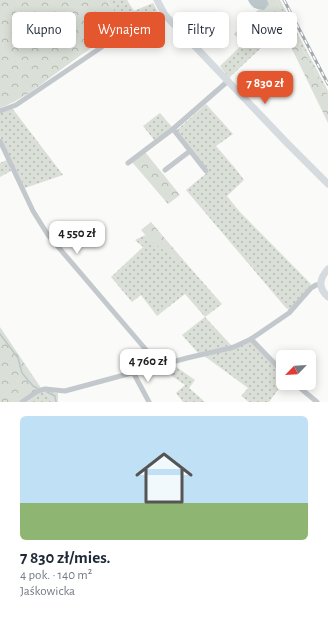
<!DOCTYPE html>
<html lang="pl">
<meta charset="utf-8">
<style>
:root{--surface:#fff;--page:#f6f6f7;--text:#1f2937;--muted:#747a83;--accent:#e4572e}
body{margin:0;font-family:"Alegreya Sans",sans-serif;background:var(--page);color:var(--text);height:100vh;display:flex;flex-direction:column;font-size:15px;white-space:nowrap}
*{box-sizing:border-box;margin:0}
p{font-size:13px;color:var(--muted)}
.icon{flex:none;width:22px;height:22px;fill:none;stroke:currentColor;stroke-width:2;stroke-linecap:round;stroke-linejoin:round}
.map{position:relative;height:402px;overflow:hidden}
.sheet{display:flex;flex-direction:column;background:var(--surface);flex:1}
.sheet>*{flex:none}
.top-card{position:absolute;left:12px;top:12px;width:304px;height:36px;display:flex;gap:8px}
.needle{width:26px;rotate:245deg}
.tools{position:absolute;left:276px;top:350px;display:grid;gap:8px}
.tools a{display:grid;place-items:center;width:40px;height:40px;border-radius:6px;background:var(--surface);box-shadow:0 2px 10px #0003;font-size:20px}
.price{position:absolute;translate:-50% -34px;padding:0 9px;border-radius:8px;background:#fff;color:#222;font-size:13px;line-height:26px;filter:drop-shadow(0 1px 2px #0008)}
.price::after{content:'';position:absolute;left:50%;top:24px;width:12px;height:9px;margin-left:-6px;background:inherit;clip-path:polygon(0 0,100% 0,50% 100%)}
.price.active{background:var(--accent);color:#fff}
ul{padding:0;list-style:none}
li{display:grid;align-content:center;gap:8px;height:212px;padding:0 20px}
li span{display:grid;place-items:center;height:124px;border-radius:6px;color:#555}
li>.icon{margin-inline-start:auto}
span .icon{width:72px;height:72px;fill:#fffc;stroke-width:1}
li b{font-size:17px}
.tag{padding:0 14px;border-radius:6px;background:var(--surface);box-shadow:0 2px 10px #0003;font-size:14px;line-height:36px}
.tag.active{background:var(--accent);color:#fff}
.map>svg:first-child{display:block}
.grass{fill:url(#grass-dots)}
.forest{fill:url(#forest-crowns)}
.water{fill:#bbc7cb}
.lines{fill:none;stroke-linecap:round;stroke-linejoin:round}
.stream{stroke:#bbc7cb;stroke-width:1.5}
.street{stroke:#c3c8cc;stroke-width:5}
.secondary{stroke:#d6dbdf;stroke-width:7}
.rail-casing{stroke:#a2aab0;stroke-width:3}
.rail{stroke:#fff;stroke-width:1.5;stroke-dasharray:4.5;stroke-linecap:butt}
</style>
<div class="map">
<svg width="328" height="402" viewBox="0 0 328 402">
<defs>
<pattern id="grass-dots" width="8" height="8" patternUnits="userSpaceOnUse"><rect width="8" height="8" fill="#dadfd7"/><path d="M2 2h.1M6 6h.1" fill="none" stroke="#b4b9b4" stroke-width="1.8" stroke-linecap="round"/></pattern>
<pattern id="forest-crowns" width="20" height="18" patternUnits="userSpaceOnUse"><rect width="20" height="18" fill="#dadfd7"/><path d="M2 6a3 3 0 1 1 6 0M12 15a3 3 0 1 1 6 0" fill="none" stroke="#b4b9b4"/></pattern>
</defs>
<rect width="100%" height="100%" fill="#fafaf8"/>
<g class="grass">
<path d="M107,0H127L134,11L153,3L159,14L125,27Z"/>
<path d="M276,0H280L328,91V97Z"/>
<path d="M275,13L282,28L229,78L220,66Z"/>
<path d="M206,104L233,134L216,146L235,168L244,180L227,196L239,211L311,284L289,310L286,308L186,190L208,172L176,131Z"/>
<path d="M12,108L63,175L25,188L0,137V113Z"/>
<path d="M160,113L172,127L155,141L143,126Z"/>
<path d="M7,160L11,171L0,177V163Z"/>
<path d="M145,235L171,255L185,262L222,304L205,317L231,345L198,353L182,335L205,317L185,294L157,316L141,295L132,302L111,277L143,247L135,240Z"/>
<path d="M251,341L283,374V383L269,402H249L241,396L248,388L203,355Z"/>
<path d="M172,364L195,380L189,388L205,402H183L176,393L185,385L159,367Z"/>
<path d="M43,392L52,399L51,402H27L39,393Z"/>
</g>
<g class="forest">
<path d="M0,0H107L125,27C100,41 78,57 55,74C38,87 21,100 0,108Z"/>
<path d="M267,0H276L328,97V123L275,14L244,44L234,34L258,10H264L269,4Z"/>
<path d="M145,152L180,195L168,204L132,162Z"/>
<path d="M151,222L185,262C169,255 152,244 141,230Z"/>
<path d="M0,327L41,388L21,402H0Z"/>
<path d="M47,391L58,393V402H51L52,399L43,392Z"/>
</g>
<path class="water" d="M248,0H267L269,4L264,10C256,10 251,7 248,0Z"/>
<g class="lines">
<g class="stream">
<path d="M0,334L18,358L22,373L33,386L37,388"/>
<path d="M47,392L55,396L56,402"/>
</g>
<g class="street">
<path d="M0,111L16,105L124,32L165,15"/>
<path d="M173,129L206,171"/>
<path d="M0,141L33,211L48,235L159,365"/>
<path d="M128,163L173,129L228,81"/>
<path d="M165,170L190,151"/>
<path d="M251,339L283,372"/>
<path d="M133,372L149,402"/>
<path d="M294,383L317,402"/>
<path d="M22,402L38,391L45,389L65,391L187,358L234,347L251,339L289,313L311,288L316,285L321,284"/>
</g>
<g class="secondary">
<path d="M157,0L165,15L287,143L328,184"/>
<path d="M328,269C319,279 318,288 328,297"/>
</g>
<defs>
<path id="rail" d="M284,0L328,84"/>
</defs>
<use href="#rail" class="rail-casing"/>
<use href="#rail" class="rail"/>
</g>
</svg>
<div class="tools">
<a><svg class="needle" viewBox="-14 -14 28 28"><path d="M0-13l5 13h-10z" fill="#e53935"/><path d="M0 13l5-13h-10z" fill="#747a83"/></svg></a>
</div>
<b class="price active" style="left:265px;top:105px">7 830 zł</b>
<b class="price" style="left:77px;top:255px">4 550 zł</b>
<b class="price" style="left:148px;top:383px">4 760 zł</b>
<div class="top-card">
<a class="tag">Kupno</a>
<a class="tag active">Wynajem</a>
<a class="tag">Filtry</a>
<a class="tag">Nowe</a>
</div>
</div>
<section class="sheet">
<ul>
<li><span style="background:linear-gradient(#bfe0f5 70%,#8fb573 0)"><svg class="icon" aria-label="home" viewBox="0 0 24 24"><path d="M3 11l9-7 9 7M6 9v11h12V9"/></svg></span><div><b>7 830 zł/mies.</b><p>4 pok. · 140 m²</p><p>Jaśkowicka</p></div></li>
</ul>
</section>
